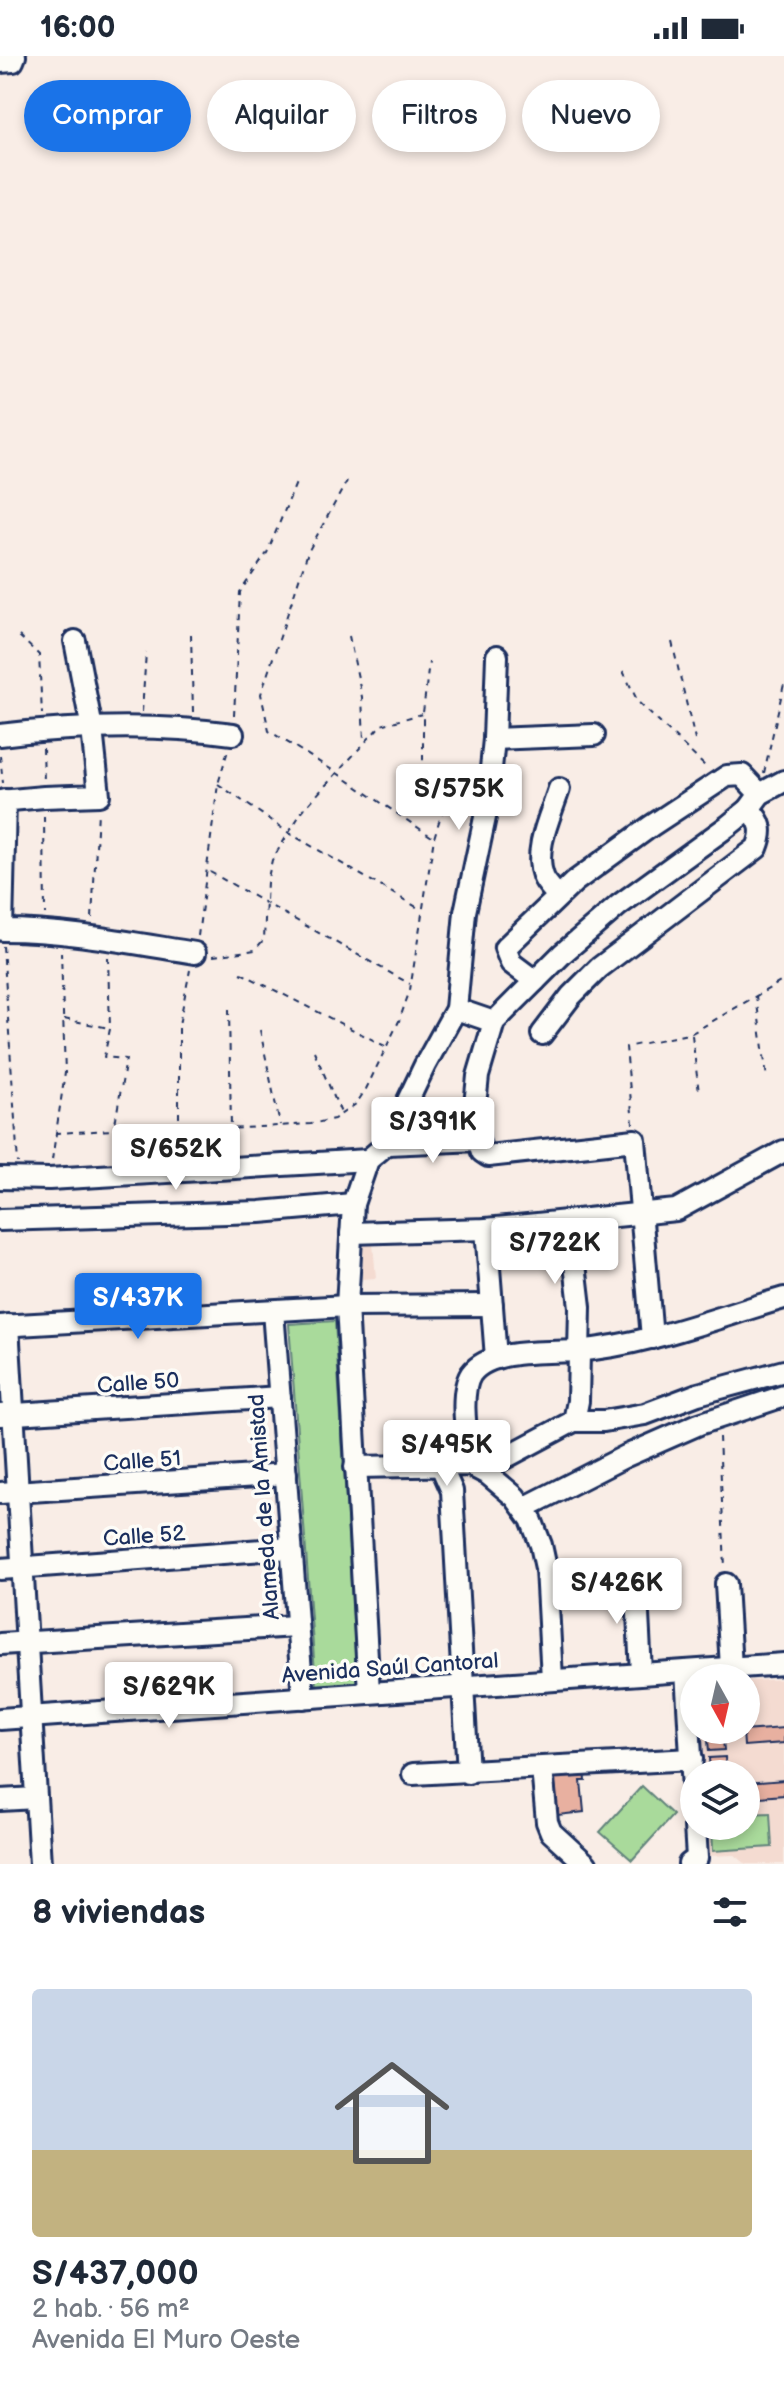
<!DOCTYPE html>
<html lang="es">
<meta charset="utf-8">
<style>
:root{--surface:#fff;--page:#f6f6f7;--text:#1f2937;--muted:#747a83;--accent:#1a73e8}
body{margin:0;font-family:"Balsamiq Sans",sans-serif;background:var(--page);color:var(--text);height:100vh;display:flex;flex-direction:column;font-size:30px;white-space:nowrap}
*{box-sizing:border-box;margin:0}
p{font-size:26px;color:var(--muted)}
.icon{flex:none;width:44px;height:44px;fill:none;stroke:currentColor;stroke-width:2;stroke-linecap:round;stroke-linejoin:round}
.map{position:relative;height:1808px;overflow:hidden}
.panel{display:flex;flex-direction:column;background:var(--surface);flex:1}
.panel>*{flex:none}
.banner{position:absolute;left:24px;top:24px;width:736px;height:72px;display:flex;gap:16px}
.needle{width:52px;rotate:172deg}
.tools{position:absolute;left:680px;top:1608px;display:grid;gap:16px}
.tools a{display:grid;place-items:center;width:80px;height:80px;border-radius:50%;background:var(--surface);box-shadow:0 4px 12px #0003;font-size:40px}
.price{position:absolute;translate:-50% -68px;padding:0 18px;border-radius:8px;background:#fff;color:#222;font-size:26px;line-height:52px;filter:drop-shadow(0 2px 4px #0008)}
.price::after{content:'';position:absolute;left:50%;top:48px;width:24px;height:18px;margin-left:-12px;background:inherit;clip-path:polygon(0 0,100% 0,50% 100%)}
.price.current{background:var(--accent);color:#fff}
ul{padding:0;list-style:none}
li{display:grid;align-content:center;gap:16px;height:424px;padding:0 32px}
li span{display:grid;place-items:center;height:248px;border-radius:8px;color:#555}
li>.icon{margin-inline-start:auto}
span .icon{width:144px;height:144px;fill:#fffc;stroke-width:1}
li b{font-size:34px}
h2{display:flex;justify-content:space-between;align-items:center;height:96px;padding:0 32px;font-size:34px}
.pill{padding:0 28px;border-radius:36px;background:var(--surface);box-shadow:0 4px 12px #0003;font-size:28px;line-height:72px}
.pill.current{background:var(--accent);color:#fff}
.status{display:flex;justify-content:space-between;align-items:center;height:56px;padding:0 40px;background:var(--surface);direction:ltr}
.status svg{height:22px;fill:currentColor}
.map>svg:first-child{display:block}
.built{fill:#f4dbd1}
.green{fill:#a9da9b;stroke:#62847c;stroke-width:2}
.building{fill:#e8b0a0;stroke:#1b2f5e;stroke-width:2}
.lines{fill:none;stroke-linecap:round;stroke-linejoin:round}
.minor-casing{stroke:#1b2f5e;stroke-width:26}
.path{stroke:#1b2f5e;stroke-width:2;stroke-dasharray:6 6;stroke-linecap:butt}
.minor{stroke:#fdfcf7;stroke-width:20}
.labels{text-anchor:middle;stroke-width:7;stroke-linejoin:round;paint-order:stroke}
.street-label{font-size:22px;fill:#1b2f5e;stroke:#fdfcf7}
</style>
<div class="status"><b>16:00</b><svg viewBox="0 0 49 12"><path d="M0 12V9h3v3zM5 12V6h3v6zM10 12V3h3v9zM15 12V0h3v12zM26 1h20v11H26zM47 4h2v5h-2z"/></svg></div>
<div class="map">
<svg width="784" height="1808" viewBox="0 0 784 1808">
<rect width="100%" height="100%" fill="#f9ede6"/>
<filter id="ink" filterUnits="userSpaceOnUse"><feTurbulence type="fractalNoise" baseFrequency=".0125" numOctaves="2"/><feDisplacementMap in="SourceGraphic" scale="16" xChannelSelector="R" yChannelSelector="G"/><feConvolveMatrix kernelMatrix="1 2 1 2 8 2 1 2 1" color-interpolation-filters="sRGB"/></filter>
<g filter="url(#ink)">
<g class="built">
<path d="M373,1188L376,1222L362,1223L358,1190Z"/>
<path d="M784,1623V1808H746L735,1799L706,1800L703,1770H746V1718H700L697,1674H746V1625Z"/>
</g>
<g class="green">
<path d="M335,1265L357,1626L316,1630L289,1268Z"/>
<path d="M642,1730L673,1759L632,1804L600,1776Z"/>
<path d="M770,1757L772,1791L713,1795L712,1770H746V1758Z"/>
</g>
<g class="building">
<path d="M784,1672V1687L744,1690L743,1675Z"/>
<path d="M707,1674H722L724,1694L709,1695Z"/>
<path d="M725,1701L726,1718H710L709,1702Z"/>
<path d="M585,1713L586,1725H581L584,1756L558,1759L554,1716Z"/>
<path d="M784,1724V1739L747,1742L746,1727Z"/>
</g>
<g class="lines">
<defs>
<g id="minor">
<path d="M0,6L13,5L15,0"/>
<path d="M0,679C77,670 157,668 233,678"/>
<path d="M494,683L594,679"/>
<path d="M5,744L2,874C67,874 132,887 195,897"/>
<path d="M0,745L44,741L99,739L92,673L75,585"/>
<path d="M558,840C553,834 545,827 543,820C533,793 551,759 559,733"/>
<path d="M535,925L511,907L505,892L574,826L651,770L727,720L742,719L760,738"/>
<path d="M456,953L494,966"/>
<path d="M542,978L571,940L599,912L757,792C764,775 762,766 749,753"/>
<path d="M387,1088L478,1084"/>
<path d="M0,1122L49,1123L368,1104"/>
<path d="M0,1164L260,1156L353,1148"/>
<path d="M570,1165L580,1251L578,1345L574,1365"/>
<path d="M486,1173L496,1302"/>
<path d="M351,1177L486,1173L676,1154L784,1095"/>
<path d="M273,1255L303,1642"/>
<path d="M8,1269L40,1808"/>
<path d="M0,1270L347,1250L492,1249"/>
<path d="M652,1282L635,1084L488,1100L482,1096L478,1084L475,1049L478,1020L494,966L563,897L619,849L728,770L749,753L760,738L784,725"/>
<path d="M0,1359L280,1341"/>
<path d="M470,1409C468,1386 458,1338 471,1318C490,1292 547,1297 576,1295C648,1289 715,1262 784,1242"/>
<path d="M441,1410L452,1435L468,1717"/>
<path d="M355,1411L470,1409L489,1419L515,1441L531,1463L541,1489L546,1512L552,1623"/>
<path d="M482,1414L574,1365H604L645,1358L698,1338L784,1315"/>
<path d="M0,1437L286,1418"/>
<path d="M524,1452L626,1400L699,1368L784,1340"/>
<path d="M0,1513L291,1492"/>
<path d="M636,1519L641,1617"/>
<path d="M726,1528L731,1612"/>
<path d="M0,1588L296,1570"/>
<path d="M686,1615L694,1751"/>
<path d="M369,1636L347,1250L353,1148L368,1104L387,1088L425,1009L456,953L465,856L487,752L494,683L497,600"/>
<path d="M0,1663L784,1608"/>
<path d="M542,1712L547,1766L551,1776L586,1808"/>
<path d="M413,1718L692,1703"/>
<path d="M0,1744L36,1742"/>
<path d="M689,1808L697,1802L695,1770"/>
</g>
</defs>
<use href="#minor" class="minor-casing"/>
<g class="path">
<path d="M347,425L308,496L261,638L269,675L337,717L432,781"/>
<path d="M191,578L193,656"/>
<path d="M19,580L39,599L42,658"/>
<path d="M349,580L362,641L364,684"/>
<path d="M672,586L695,684"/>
<path d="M623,615L638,646L708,713"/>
<path d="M142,656L146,596"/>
<path d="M234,660L240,536L267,497L296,427"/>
<path d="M43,692L44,726"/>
<path d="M0,700L3,727"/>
<path d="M764,717L784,628"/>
<path d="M218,728L289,777L420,853"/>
<path d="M44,760L45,858"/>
<path d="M210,816L410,928"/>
<path d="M92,862L98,756"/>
<path d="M198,880L218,728L228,694"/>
<path d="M3,890L18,1107"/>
<path d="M213,900L255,894L264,883L267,826L272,804L303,754L381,669L422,658"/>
<path d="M108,901L110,973L104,1001L126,1003L114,1074"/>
<path d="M241,917L385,990"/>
<path d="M756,940L767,1022"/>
<path d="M229,953L231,1072"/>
<path d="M64,963L109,972"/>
<path d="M260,974L280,1069"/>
<path d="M692,979L699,1037"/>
<path d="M314,995L341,1057"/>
<path d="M633,1068L626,991L692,977L784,924"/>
<path d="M179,1074V969L190,914"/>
<path d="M55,1077L114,1074L177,1076L311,1068L334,1063L356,1048L366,1033L399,965L410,934L434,782L444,749L423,714V657L429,606"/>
<path d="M52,1104L65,1017L61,896"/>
<path d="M719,1381L725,1511"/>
</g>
<use href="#minor" class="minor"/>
</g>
</g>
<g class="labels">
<g class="street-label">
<text transform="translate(138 1326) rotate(-4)" y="8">Calle 50</text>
<text transform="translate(142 1404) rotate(-4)" y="8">Calle 51</text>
<text transform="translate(263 1451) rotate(-94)" y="8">Alameda de la Amistad</text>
<text transform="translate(144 1479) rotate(-4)" y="8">Calle 52</text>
<text transform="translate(390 1611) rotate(-4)" y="8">Avenida Saúl Cantoral</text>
</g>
</g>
</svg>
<div class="tools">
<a><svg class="needle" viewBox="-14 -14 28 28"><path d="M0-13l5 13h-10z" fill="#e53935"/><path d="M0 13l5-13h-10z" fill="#747a83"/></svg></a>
<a><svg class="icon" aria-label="layers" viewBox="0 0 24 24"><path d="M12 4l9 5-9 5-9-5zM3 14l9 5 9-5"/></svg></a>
</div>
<b class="price" style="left:459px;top:776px">S/575K</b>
<b class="price" style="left:433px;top:1109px">S/391K</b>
<b class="price" style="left:176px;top:1136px">S/652K</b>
<b class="price" style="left:555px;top:1230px">S/722K</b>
<b class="price current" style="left:138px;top:1285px">S/437K</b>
<b class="price" style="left:447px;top:1432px">S/495K</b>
<b class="price" style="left:617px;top:1570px">S/426K</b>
<b class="price" style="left:169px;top:1674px">S/629K</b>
<div class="banner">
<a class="pill current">Comprar</a>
<a class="pill">Alquilar</a>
<a class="pill">Filtros</a>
<a class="pill">Nuevo</a>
</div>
</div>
<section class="panel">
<h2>8 viviendas<svg class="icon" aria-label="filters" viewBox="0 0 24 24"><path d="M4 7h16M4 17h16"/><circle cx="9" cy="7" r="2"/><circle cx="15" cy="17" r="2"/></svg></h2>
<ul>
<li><span style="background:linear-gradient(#c9d6e8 65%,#c2b280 0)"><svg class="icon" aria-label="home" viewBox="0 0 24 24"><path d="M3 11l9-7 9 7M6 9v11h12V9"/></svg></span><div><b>S/437,000</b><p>2 hab. · 56 m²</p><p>Avenida El Muro Oeste</p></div></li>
</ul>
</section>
